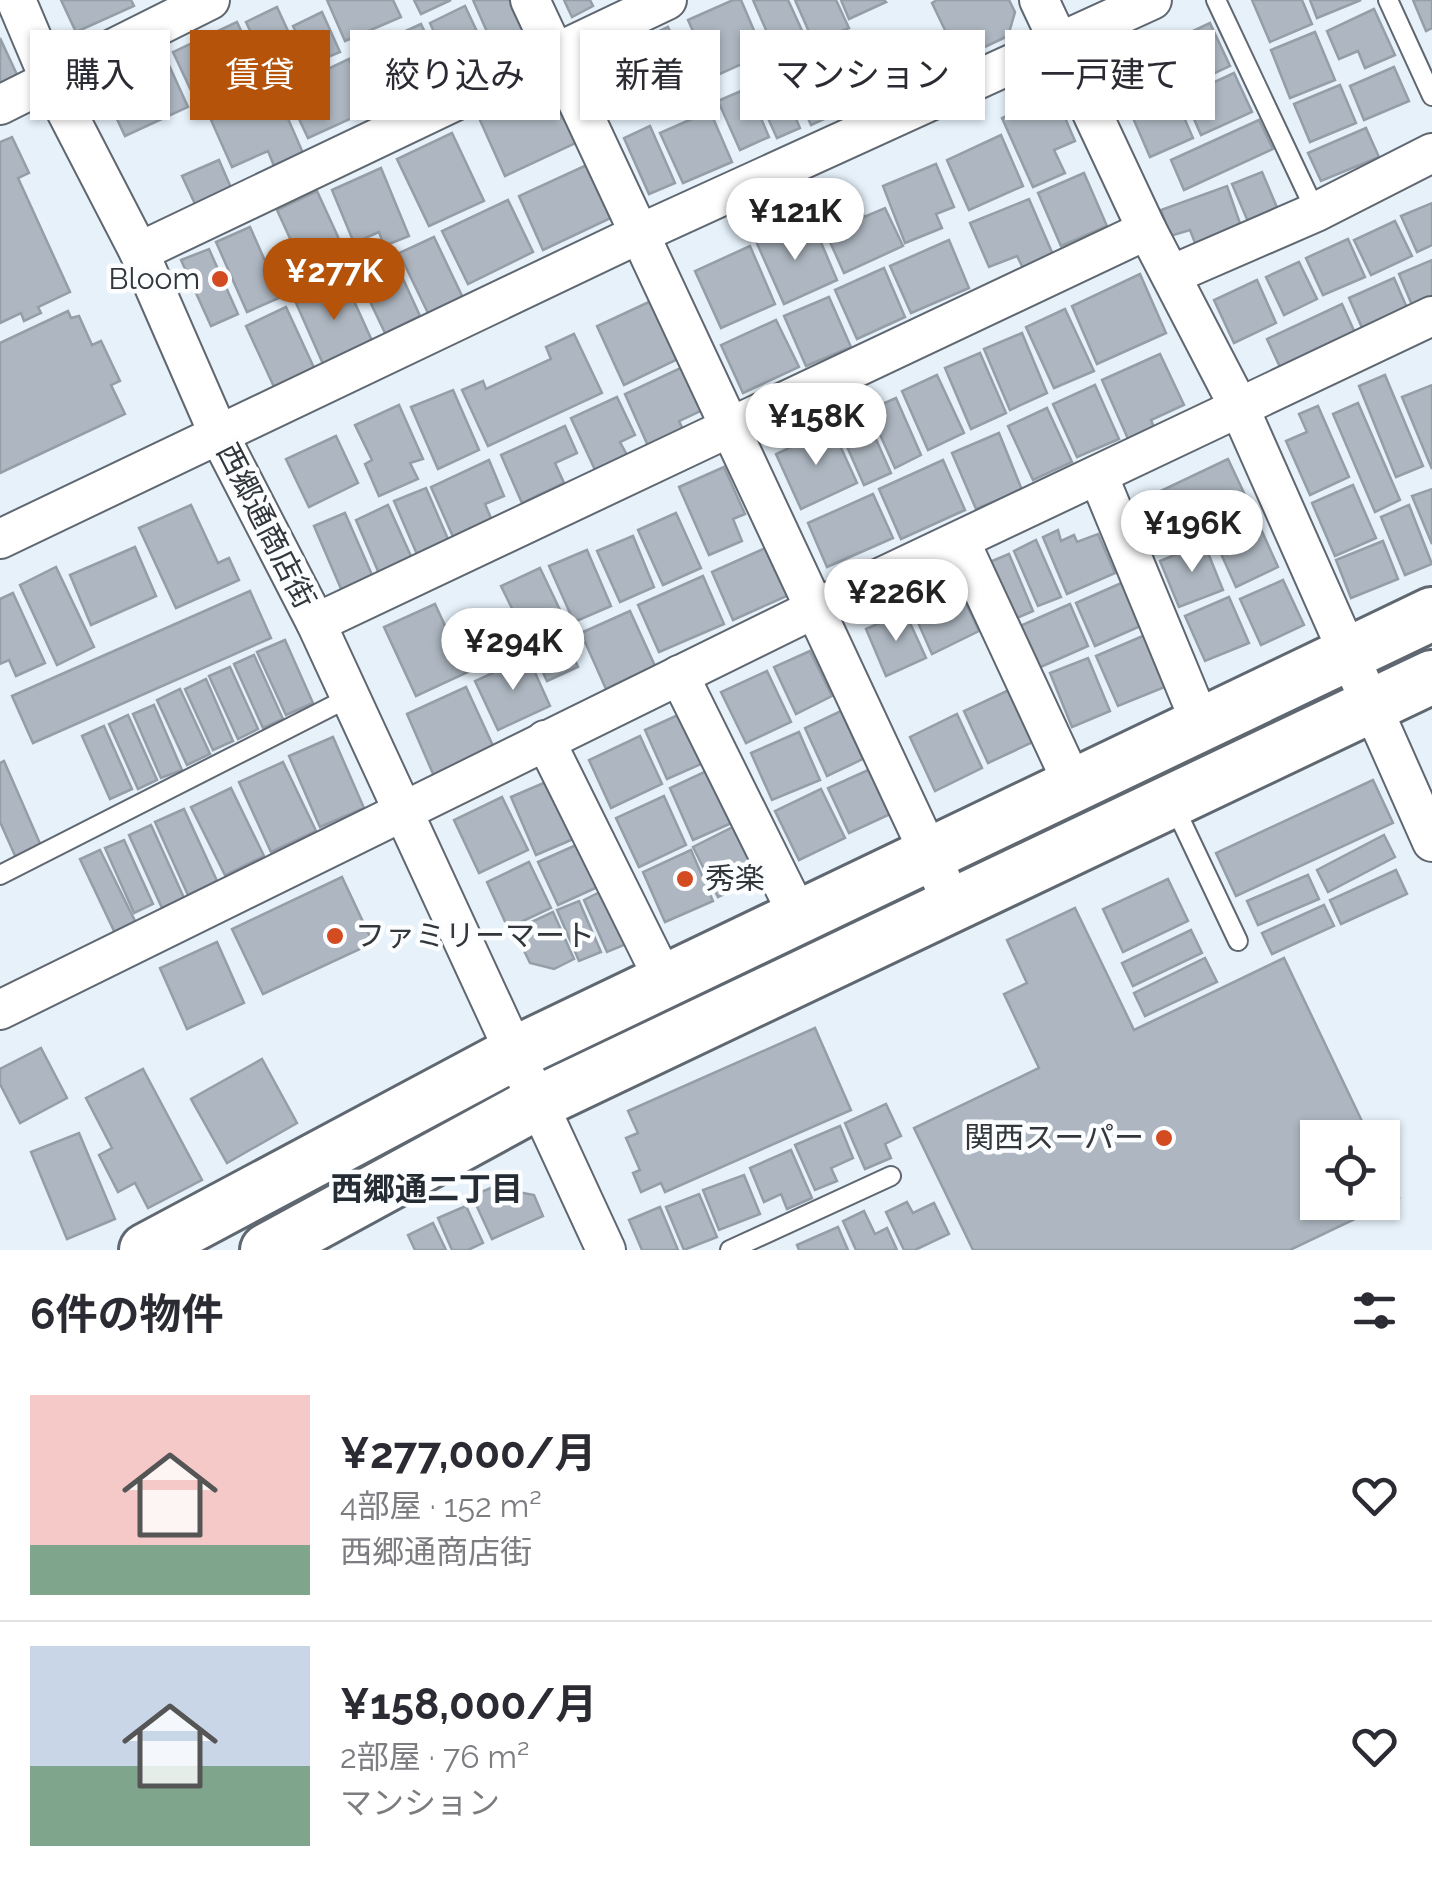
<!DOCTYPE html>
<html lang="ja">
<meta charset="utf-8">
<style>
:root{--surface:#fff;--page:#f2f2f3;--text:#2b2b33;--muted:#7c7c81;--line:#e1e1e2;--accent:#b45309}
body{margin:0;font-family:Raleway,"Noto Sans JP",sans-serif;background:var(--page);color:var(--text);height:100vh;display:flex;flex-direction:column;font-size:38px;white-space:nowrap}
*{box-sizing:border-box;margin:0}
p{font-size:32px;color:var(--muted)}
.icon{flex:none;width:55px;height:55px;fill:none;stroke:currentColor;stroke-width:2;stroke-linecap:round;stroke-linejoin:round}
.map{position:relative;height:1250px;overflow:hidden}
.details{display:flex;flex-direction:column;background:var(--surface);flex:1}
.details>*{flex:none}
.top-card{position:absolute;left:30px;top:30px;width:1372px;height:90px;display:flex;gap:20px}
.fabs{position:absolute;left:1300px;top:1120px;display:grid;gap:20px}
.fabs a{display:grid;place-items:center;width:100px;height:100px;border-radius:0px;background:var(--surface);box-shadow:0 2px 8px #0004;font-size:50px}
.price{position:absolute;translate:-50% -85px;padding:0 22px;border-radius:35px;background:#fff;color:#222;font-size:32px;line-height:65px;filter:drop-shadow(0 2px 5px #0008)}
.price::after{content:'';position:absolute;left:50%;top:60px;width:30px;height:22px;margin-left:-15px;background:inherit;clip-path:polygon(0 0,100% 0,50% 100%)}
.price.active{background:var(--accent);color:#fff}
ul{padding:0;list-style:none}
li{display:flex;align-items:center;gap:30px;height:250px;padding:0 30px}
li+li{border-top:2px solid var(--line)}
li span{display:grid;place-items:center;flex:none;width:280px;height:200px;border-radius:0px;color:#555}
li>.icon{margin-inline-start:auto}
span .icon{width:120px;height:120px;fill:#fffc;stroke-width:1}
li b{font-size:42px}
h2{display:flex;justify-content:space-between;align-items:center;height:120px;padding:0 30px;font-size:42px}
.pill{padding:0 35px;border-radius:0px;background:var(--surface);box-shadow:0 2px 8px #0004;font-size:35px;line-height:90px}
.pill.active{background:var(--accent);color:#fff}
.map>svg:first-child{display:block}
.building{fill:#aeb7c1;stroke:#959ea7;stroke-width:2.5}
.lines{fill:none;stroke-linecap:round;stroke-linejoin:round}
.lane-casing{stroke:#5f6770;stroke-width:22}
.street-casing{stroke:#5f6770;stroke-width:42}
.secondary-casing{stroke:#5f6770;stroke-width:58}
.lane{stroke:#fff;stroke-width:18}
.street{stroke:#fff;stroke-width:38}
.secondary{stroke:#fff;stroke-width:52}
.poi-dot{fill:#d34b20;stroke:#fbfdff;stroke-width:4}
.labels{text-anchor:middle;stroke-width:9;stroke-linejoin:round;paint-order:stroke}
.poi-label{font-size:30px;fill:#33373b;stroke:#fbfdff;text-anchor:end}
.street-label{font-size:30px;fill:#33373b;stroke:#fbfdff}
.neighbourhood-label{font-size:32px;font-weight:bold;fill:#252c33;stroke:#fbfdff}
</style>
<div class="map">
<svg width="1432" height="1250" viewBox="0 0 1432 1250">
<rect width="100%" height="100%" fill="#e6f1fa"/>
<g class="building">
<path d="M61,0H131L134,6L76,32Z"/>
<path d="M327,0H393L401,17L345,41Z"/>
<path d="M414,0H451L421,14Z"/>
<path d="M473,0H513L530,37L496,52Z"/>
<path d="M564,0H590L593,6L572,17Z"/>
<path d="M733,0H741L764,54L713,77L688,20Z"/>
<path d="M753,0H788L810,48L780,62Z"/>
<path d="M795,0H836L849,28L814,43Z"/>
<path d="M841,0H884L886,2L849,19Z"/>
<path d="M937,0H1009L1015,12L1008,36L959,59L932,3Z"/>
<path d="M1252,0H1302L1312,24L1270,42Z"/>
<path d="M1310,0H1361L1317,18Z"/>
<path d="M1413,0H1432V28L1426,31Z"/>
<path d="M465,6L489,57L453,74L430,23Z"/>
<path d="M277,7L305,68L275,83L246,22Z"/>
<path d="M1374,9L1395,55L1365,68L1358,51L1339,59L1327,31Z"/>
<path d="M322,12L340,52L311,64L293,26Z"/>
<path d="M237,22L266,84L202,114L173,52Z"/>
<path d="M1210,23L1230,66L1185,87L1165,44Z"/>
<path d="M421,24L446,77L380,108L355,54Z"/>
<path d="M668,27L700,95L668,110L667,101L646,111L642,103L610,118L586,65Z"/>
<path d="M1315,32L1335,80L1290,98L1271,50Z"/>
<path d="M0,38L19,79L0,88Z"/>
<path d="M848,42L873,97L811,125L787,70Z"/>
<path d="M1158,46L1178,89L1132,109L1112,67Z"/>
<path d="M163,52L188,107L125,136L99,81Z"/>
<path d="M349,59L372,109L308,138L285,89Z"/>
<path d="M1394,67L1409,101L1364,120L1350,86Z"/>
<path d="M1234,73L1252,112L1201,135L1184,96Z"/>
<path d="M777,75L800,128L777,138L753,85Z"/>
<path d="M552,85L578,142L505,176L479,118Z"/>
<path d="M1340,85L1356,123L1310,142L1294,104Z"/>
<path d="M748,88L769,137L740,150L718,101Z"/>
<path d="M276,91L303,153L274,166L268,151L232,167L211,120Z"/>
<path d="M1176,99L1193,138L1150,157L1133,118Z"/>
<path d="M1035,103L1040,114L1060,106L1075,141L1054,150L1065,173L1033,187L1002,118Z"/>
<path d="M710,111L732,162L683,183L660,133Z"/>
<path d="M1259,120L1273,149L1184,190L1171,160Z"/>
<path d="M650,126L675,183L649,194L624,138Z"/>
<path d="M1366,128L1379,157L1321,181L1308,153Z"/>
<path d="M452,133L484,201L429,226L397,159Z"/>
<path d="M1001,135L1023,186L969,210L947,160Z"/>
<path d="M12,137L29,173L18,178L70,292L38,307L41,313L24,321L21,313L0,323V142Z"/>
<path d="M219,160L232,190L196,206L182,176Z"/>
<path d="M589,164L613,217L543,250L519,196Z"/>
<path d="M936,164L954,207L936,214L942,228L905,243L883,186Z"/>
<path d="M381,168L409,236L384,246L379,232L354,243L332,190Z"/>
<path d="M1262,172L1279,212L1249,224L1232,184Z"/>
<path d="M1084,173L1107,226L1061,246L1038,193Z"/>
<path d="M1227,186L1243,232L1197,248L1190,230L1170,236L1161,210Z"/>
<path d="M317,191L350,263L310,282L277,210Z"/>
<path d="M854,195L864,217L885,208L903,246L844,273L817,213Z"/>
<path d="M1029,199L1054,257L1024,270L1017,256L989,267L970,223Z"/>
<path d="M508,200L533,252L468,284L442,231Z"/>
<path d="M1432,203V245L1417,252L1401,216Z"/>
<path d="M1395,221L1412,256L1371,275L1354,240Z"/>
<path d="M790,224L798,241L817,233L837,280L784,304L755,239Z"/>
<path d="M250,227L281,297L247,312L216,242Z"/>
<path d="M434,237L463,298L429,315L399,253Z"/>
<path d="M1348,239L1365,277L1323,295L1306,258Z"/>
<path d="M949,240L969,288L911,313L890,266Z"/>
<path d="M750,246L775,304L721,328L695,271Z"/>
<path d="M209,249L238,314L211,326L181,260Z"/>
<path d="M393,257L420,316L385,333L357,274Z"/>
<path d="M1432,260V296L1412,305L1399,274Z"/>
<path d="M1299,262L1317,299L1284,315L1266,277Z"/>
<path d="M884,268L905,317L857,339L835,290Z"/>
<path d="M1140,274L1166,333L1097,364L1072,306Z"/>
<path d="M1394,278L1408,310L1363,330L1349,298Z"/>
<path d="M1257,280L1276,323L1234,343L1214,300Z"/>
<path d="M345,281L373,343L324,366L296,303Z"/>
<path d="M829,297L851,347L806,366L784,316Z"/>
<path d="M651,301L678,359L624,385L597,326Z"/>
<path d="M1342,304L1355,333L1280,367L1267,339Z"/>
<path d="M286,307L315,370L275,389L246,326Z"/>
<path d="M1065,309L1094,371L1054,388L1026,327Z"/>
<path d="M68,311L71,318L79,316L92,345L101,341L120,381L111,385L125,414L0,473V343Z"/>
<path d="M776,320L799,367L743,393L721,345Z"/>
<path d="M1022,333L1047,393L1010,410L984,349Z"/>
<path d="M574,334L602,393L488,446L462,390L483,381L486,389L551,359L546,347Z"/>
<path d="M980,353L1006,413L971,429L945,368Z"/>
<path d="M1160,354L1184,405L1151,420L1155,430L1129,441L1102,380Z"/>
<path d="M685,366L705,409L679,421L684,432L649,448L625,394Z"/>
<path d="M937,375L964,433L928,450L902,391Z"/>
<path d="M1385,375L1423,466L1396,477L1359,386Z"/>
<path d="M1095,385L1119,439L1077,457L1053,404Z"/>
<path d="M1432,385V469L1402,397Z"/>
<path d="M453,390L479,450L438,469L411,407Z"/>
<path d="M617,397L635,435L620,442L628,457L596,472L571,418Z"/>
<path d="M896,398L921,455L895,468L869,410Z"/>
<path d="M1358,403L1400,500L1375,512L1333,414Z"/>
<path d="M399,405L423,459L410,463L418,479L379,496L365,464L372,460L355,425Z"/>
<path d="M1318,406L1349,477L1310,495L1286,441L1307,432L1299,414Z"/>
<path d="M1047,408L1072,462L1033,480L1008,426Z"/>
<path d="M864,412L891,473L864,485L837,424Z"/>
<path d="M565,426L577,453L555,463L564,483L522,503L501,455Z"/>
<path d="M832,428L857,483L801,509L776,454Z"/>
<path d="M999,433L1022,490L976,509L952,453Z"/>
<path d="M336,436L358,483L309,507L286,459Z"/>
<path d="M1228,459L1251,508L1155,554L1131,505Z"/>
<path d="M489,460L504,496L485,504L493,523L455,541L431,487Z"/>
<path d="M943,460L965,510L901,539L879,489Z"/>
<path d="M724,467L745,514L733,519L742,541L709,555L679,487Z"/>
<path d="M1353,485L1376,538L1335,556L1312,503Z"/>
<path d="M426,488L451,546L419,559L394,501Z"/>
<path d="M1432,489V544L1412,496Z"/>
<path d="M873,494L893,538L827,567L808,523Z"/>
<path d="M191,505L218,563L229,558L239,580L176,608L139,528Z"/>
<path d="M388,505L414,563L381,578L356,520Z"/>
<path d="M1409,505L1432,564L1405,575L1381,517Z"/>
<path d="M345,513L373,577L342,591L314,526Z"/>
<path d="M676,513L701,568L663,585L638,530Z"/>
<path d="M1256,518L1278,567L1236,587L1214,538Z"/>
<path d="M1058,530L1061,541L1074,535L1077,542L1098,534L1115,573L1067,594L1043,537Z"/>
<path d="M633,536L654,587L620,602L597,551Z"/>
<path d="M1036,540L1061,597L1038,606L1014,551Z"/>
<path d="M1383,541L1398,579L1351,598L1336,560Z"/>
<path d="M1204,543L1223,590L1179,607L1160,561Z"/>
<path d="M770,546L791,594L733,620L712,572Z"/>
<path d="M135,547L156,596L91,625L70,575Z"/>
<path d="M587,550L611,606L574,622L549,566Z"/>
<path d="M1009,554L1033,611L1010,621L985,564Z"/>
<path d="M56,567L94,647L57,665L20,585Z"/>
<path d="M540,568L568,627L530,645L501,586Z"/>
<path d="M703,576L724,624L659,652L638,605Z"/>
<path d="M1283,580L1304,625L1261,645L1240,599Z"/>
<path d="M1126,581L1145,624L1095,646L1076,603Z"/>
<path d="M959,588L979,631L932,654L912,609Z"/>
<path d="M250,591L271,638L33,743L12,696Z"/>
<path d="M13,593L45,663L16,676L9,660L0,664V599Z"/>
<path d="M1229,597L1249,643L1205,661L1185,616Z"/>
<path d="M435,604L453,643L481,630L494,660L416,696L384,627Z"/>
<path d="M1070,604L1088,646L1036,669L1018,627Z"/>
<path d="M630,611L655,666L606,689L581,633Z"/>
<path d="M905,612L926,658L886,676L866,629Z"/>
<path d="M1150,633L1172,684L1118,706L1096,656Z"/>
<path d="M565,639L578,667L547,681L534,653Z"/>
<path d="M285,640L313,703L286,715L257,652Z"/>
<path d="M810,651L832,696L796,714L774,667Z"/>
<path d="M254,655L283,719L263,728L234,664Z"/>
<path d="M528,657L550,706L498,730L475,681Z"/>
<path d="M1088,658L1110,711L1072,727L1050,673Z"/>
<path d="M230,667L258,729L238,739L209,676Z"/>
<path d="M767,671L791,722L746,743L721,692Z"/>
<path d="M206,679L233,741L213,750L185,689Z"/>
<path d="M466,687L494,748L434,776L407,714Z"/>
<path d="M180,689L210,754L187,765L157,700Z"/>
<path d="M1009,690L1033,742L988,763L964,711Z"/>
<path d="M154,705L182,770L161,778L133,714Z"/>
<path d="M687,711L710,760L667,779L645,730Z"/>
<path d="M841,711L863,759L827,776L805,728Z"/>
<path d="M957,714L982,768L935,791L910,737Z"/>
<path d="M128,715L157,780L138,789L109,724Z"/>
<path d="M104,726L132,789L110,799L82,736Z"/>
<path d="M799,732L820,780L772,800L751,753Z"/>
<path d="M640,736L662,784L611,808L589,760Z"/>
<path d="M333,737L364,808L320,827L289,756Z"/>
<path d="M4,761L42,848L16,858L0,822V763Z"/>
<path d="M283,762L316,831L271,852L239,782Z"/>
<path d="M875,767L895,812L849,833L828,788Z"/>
<path d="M713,768L736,821L693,840L670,788Z"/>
<path d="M553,779L578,837L536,855L511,797Z"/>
<path d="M1373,780L1393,823L1236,896L1216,853Z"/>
<path d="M231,788L264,856L225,875L191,807Z"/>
<path d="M821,789L845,838L799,860L775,811Z"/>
<path d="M664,796L686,845L639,867L616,818Z"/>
<path d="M502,797L528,850L479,873L454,820Z"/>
<path d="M184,809L217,881L188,895L155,822Z"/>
<path d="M151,825L184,898L162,908L129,835Z"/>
<path d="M737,825L762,876L718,897L693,847Z"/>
<path d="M1384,835L1395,857L1328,892L1317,870Z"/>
<path d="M124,840L153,904L134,913L105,848Z"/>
<path d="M583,842L602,885L558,905L538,862Z"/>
<path d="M100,850L136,923L115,933L80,859Z"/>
<path d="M691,850L713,901L665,922L643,872Z"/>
<path d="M529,862L551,908L508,928L487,882Z"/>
<path d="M1396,870L1407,894L1341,924L1330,900Z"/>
<path d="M1308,875L1319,899L1258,925L1247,901Z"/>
<path d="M342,877L373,943L263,994L232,929Z"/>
<path d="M1168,879L1188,921L1123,952L1103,909Z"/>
<path d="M608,888L631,942L607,952L584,900Z"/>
<path d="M579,901L601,952L579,961L557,910Z"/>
<path d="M1324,905L1334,926L1272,954L1262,933Z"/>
<path d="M1075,908L1134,1030L1284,958L1370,1138H1318V1202H1382V1164L1399,1198L1290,1250H973L914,1128L1039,1068L1004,994L1027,983L1007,940Z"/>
<path d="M553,912L574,959L554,969L530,963L514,930Z"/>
<path d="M1191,930L1202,953L1133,986L1122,963Z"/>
<path d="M217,942L244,1003L187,1029L160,968Z"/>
<path d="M1205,958L1217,982L1145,1016L1134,993Z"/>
<path d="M815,1028L851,1110L665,1192L661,1183L641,1192L633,1173L640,1170L626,1138L638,1133L628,1111Z"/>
<path d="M41,1048L67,1098L20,1123L0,1084V1069Z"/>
<path d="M262,1059L297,1123L227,1163L191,1099Z"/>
<path d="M143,1069L202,1180L148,1208L135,1183L118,1192L99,1155L112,1148L86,1098Z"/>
<path d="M886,1104L901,1136L885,1144L891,1158L865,1169L845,1123Z"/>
<path d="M840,1126L853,1158L831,1168L837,1181L815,1190L795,1145Z"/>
<path d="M79,1133L115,1219L67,1239L31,1152Z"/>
<path d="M791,1150L812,1198L787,1209L781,1194L764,1202L750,1168Z"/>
<path d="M744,1175L760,1214L719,1230L703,1190Z"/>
<path d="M493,1187L534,1195L543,1216L492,1239L472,1196Z"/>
<path d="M699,1194L717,1237L684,1250L666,1207Z"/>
<path d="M907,1202L913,1213L934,1203L949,1234L915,1250H904L886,1212Z"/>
<path d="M466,1206L483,1243L468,1250H452L438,1218Z"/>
<path d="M660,1207L678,1250H642L629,1220Z"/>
<path d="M864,1211L875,1234L887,1228L897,1250H856L843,1221Z"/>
<path d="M433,1223L446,1250H415L408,1235Z"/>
<path d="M838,1227L848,1250H799L797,1245Z"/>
</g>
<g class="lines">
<defs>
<g id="lane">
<path d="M1216,0L1316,212"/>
<path d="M1388,0L1432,96"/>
<path d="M1174,806L1238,941"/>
<path d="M0,875L350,697"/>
<path d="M730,1250L891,1176"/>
</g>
<g id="street">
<path d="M16,0L49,78L139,252L219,435L316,623L606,1250"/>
<path d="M530,0L952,902"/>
<path d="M1039,0L1147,230L1239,407L1432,842"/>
<path d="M0,105L210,0"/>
<path d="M139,252L667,0"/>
<path d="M1171,275L1316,212L1432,153"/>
<path d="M1098,475L1201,724"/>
<path d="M0,539L639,234L1152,0"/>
<path d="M960,541L1073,784"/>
<path d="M316,623L1147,230"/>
<path d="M679,675L798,915"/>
<path d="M545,740L664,980"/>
<path d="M0,1010L812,610L1432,316"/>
</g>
<g id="secondary">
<path d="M146,1250L517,1052L1432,614"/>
<path d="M267,1250L535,1104L1432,677"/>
</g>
</defs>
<use href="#lane" class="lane-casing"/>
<use href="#street" class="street-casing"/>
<use href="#secondary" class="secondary-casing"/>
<use href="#lane" class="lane"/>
<use href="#street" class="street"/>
<use href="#secondary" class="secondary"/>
</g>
<g class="poi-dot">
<circle cx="220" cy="279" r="10"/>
<circle cx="685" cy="879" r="10"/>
<circle cx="335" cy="936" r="10"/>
<circle cx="1164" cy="1138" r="10"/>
</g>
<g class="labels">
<g class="poi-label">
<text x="200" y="289">Bloom</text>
<text x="705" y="889" text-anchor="start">秀楽</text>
<text x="355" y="946" text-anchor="start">ファミリーマート</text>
<text x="1144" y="1148">関西スーパー</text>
</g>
<g class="street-label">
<text transform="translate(266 526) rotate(63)" y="10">西郷通商店街</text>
</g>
<g class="neighbourhood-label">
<text x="427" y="1200">西郷通二丁目</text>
</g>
</g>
</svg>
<div class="fabs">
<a><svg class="icon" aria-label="locate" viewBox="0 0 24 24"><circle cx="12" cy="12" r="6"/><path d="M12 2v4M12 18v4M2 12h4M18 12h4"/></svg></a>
</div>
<b class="price" style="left:795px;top:263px">¥121K</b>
<b class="price active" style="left:334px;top:323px">¥277K</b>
<b class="price" style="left:816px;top:468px">¥158K</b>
<b class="price" style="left:1192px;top:575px">¥196K</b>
<b class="price" style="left:896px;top:644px">¥226K</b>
<b class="price" style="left:513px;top:693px">¥294K</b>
<div class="top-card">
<a class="pill">購入</a>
<a class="pill active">賃貸</a>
<a class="pill">絞り込み</a>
<a class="pill">新着</a>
<a class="pill">マンション</a>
<a class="pill">一戸建て</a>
</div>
</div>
<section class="details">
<h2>6件の物件<svg class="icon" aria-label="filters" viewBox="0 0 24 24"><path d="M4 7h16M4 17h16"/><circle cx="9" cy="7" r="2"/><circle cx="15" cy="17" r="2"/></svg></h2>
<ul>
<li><span style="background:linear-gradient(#f6c9c9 75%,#7fa58c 0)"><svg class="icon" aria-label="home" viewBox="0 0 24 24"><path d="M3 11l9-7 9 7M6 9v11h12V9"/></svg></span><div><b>¥277,000/月</b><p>4部屋 · 152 m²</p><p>西郷通商店街</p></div><svg class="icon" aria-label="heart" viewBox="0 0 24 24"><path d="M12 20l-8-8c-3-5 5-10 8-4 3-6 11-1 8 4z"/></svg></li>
<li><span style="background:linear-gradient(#c9d6e8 60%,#7fa58c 0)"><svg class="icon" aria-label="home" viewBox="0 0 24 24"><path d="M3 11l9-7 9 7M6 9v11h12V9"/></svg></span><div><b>¥158,000/月</b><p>2部屋 · 76 m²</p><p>マンション</p></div><svg class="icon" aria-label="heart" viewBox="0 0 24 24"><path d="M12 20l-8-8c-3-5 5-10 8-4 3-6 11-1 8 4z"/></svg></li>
</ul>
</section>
